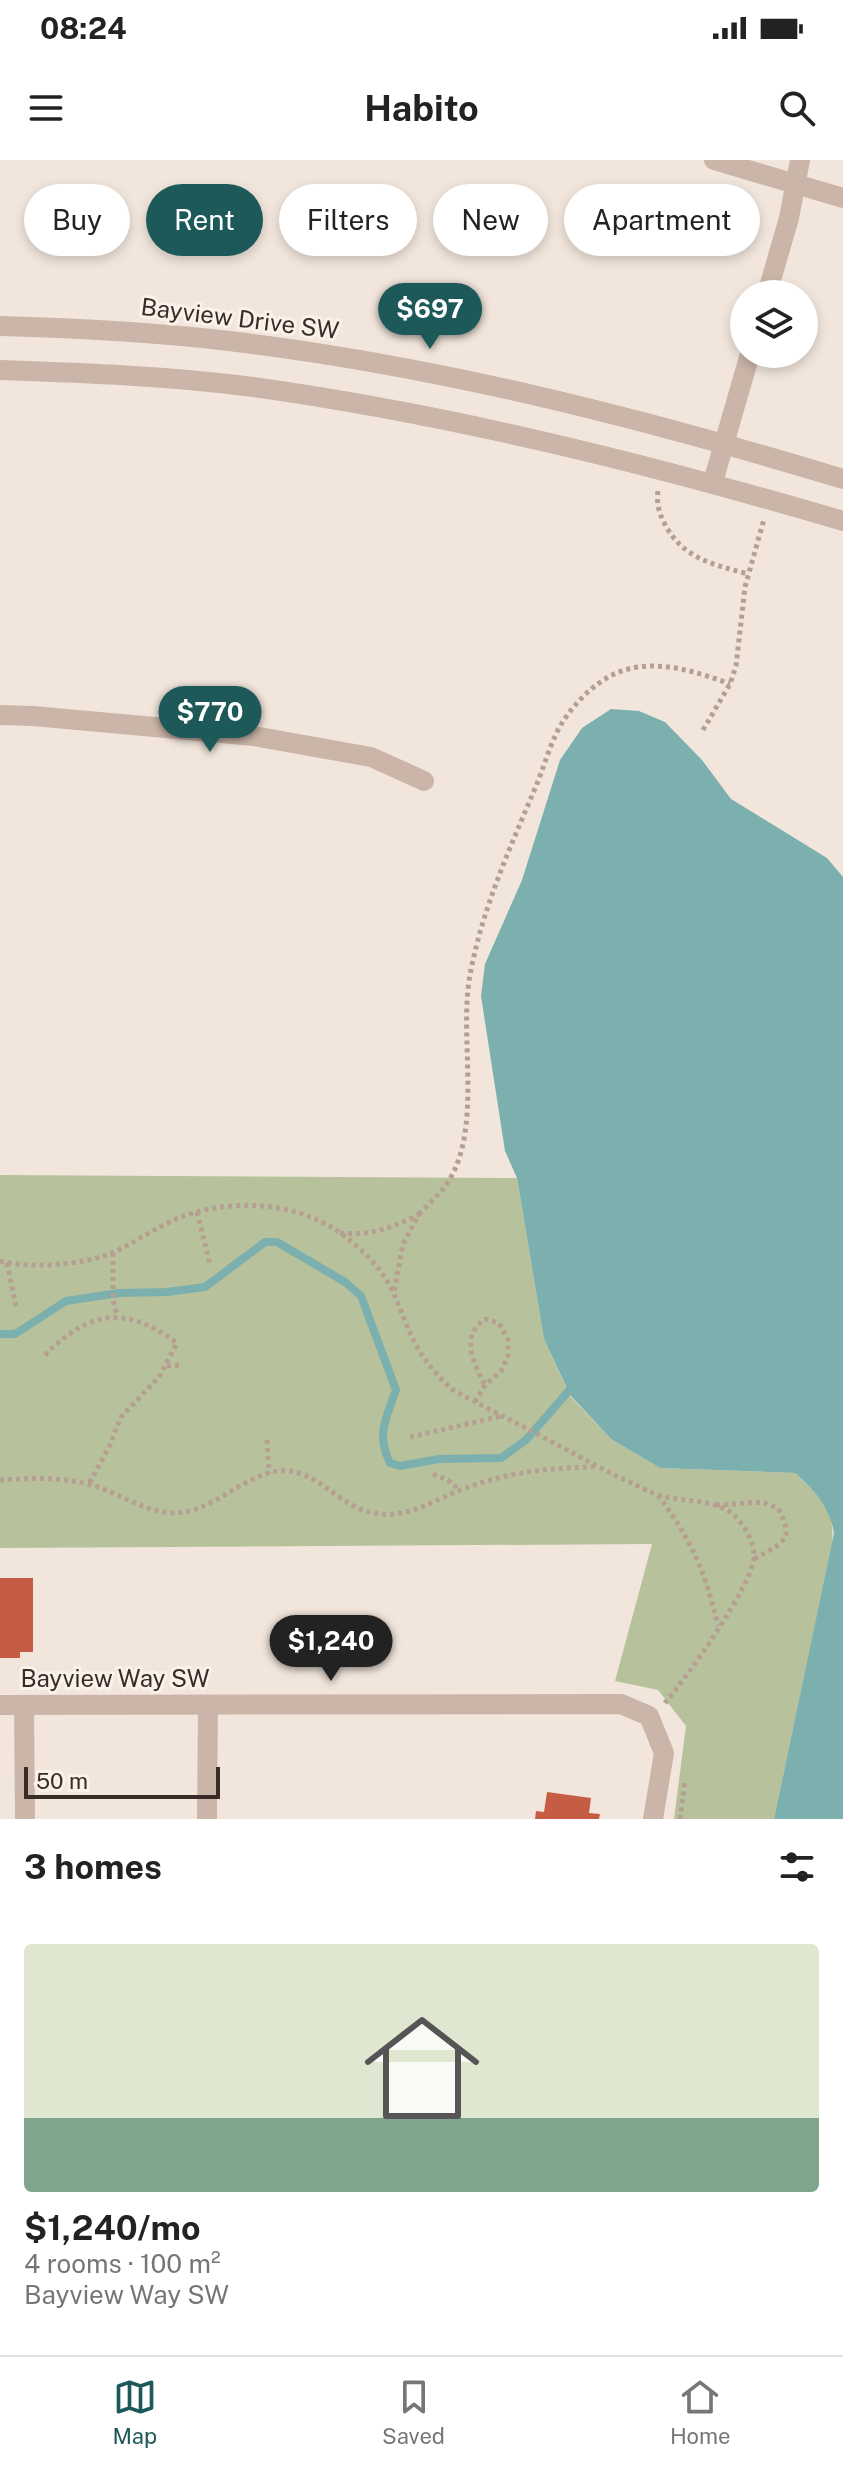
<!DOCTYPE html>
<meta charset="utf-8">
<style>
:root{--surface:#fff;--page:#f2f2f2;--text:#222;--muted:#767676;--line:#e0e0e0;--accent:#1d5959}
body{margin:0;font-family:"Public Sans",sans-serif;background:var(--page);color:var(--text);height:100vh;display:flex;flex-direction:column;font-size:30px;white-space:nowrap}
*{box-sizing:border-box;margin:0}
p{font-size:26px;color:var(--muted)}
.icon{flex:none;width:44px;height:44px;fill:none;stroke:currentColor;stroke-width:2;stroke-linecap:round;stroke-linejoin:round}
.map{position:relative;height:1659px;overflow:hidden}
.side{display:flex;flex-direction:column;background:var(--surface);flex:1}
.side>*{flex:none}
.hud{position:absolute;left:24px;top:24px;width:796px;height:72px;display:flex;gap:16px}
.buttons{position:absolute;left:730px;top:120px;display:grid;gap:16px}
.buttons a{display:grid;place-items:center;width:88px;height:88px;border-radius:50%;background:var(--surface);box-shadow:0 4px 12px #0003;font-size:40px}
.scale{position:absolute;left:24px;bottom:20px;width:196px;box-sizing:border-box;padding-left:8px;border:4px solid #372c28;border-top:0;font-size:22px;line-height:28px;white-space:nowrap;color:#372c28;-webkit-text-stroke:6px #faf1e8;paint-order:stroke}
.price{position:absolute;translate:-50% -68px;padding:0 18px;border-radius:28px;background:var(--accent);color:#fff;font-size:26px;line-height:52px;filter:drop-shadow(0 2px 4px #0008)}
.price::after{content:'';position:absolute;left:50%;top:48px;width:24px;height:18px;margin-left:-12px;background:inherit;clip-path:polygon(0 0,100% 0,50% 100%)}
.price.current{background:#222;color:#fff}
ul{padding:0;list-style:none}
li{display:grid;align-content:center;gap:16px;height:424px;padding:0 24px}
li+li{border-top:2px solid var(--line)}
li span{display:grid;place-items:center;height:248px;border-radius:8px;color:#555}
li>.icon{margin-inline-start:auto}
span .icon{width:144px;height:144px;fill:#fffc;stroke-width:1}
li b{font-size:34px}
h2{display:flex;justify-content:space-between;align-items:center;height:96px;padding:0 24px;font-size:34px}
.pill{padding:0 28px;border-radius:36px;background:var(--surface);box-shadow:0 4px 12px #0003;font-size:28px;line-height:72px}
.pill.current{background:var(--accent);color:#fff}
.status{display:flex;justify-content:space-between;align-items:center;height:56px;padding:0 40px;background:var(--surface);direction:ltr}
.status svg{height:22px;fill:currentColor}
header{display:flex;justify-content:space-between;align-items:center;height:104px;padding:0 24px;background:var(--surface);font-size:36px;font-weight:700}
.menu{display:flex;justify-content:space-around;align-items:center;height:112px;border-top:2px solid var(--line);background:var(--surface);font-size:22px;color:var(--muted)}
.menu a{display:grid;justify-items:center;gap:4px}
.menu .current{color:var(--accent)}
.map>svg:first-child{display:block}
.green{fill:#b7c29c}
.water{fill:#7bb0ae}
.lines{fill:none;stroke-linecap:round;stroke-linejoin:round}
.stream{stroke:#7bb0ae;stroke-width:8}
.building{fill:#c75c45}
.path{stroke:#b69f92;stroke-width:5;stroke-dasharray:4 4;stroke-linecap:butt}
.minor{stroke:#cbb5a8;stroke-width:20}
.labels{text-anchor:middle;stroke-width:6;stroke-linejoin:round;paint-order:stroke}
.street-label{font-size:24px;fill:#372c28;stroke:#faf1e8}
</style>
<div class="status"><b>08:24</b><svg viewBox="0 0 49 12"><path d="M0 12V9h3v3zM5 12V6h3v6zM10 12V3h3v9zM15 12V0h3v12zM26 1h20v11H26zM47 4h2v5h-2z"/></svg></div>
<header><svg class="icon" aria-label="menu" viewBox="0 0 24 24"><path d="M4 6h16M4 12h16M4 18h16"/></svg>Habito<svg class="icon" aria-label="search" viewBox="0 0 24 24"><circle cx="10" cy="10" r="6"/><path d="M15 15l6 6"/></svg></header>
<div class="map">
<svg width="843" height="1659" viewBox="0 0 843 1659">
<rect width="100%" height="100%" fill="#f2e6dc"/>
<path class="green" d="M0,1015L517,1018L544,1179L570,1236L611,1279L660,1308L795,1313C820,1337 838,1352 831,1389L774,1659H674L686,1566L658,1530L615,1521L652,1384L0,1388Z"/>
<path class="water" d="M611,549L639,551L665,562L702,600L731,639L827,698L843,717V1659H774L834,1373C829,1346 815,1331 795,1313L660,1308L611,1279L570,1235L544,1179L517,1018L505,991L481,836L485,804L522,720L560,600L582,568Z"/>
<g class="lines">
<path class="stream" d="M0,1174H15L66,1141L119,1133L167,1132L205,1127L265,1082H277L345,1122L361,1136L396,1230C386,1258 376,1275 390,1303L400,1306L439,1299L501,1298L526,1280L573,1226"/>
</g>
<g class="building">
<path d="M0,1418H33V1492H20V1498H0Z"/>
<path d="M547,1632L591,1638L589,1653L600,1654L599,1659H535L536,1651L544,1652Z"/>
</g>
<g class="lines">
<g class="path">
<path d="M658,331C656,345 660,356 667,368C685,399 715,405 748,414"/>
<path d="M703,570L730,524L736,506L745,427L764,359"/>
<path d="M197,1052L210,1104"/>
<path d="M419,1054C427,1046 436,1037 444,1028C485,973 458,879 470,815C482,749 510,688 536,626C545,605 551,579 564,560C574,545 587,531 602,521C641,494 690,509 730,524"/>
<path d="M340,1073C369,1076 393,1068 419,1054L403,1084L394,1132"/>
<path d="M113,1093V1140L117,1156"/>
<path d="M0,1101C30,1109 85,1105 114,1092C138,1081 159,1065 184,1056C235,1038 297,1042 342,1074C356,1085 371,1098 381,1112C392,1126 398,1144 405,1161C416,1189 430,1210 453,1230C485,1248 518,1263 550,1281C584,1299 617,1317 653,1333C678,1344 712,1336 734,1355C745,1366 755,1383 754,1398C750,1429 687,1517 665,1543"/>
<path d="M7,1103L16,1146"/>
<path d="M45,1195C90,1150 125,1145 177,1183L159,1217L121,1257L109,1287L89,1324"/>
<path d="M167,1206L182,1205"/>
<path d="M475,1242L485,1225L501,1211L508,1196V1180L499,1163L485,1159C460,1176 473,1202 485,1225"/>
<path d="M410,1277L502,1256"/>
<path d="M267,1280L269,1313"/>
<path d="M433,1314L448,1320L459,1330"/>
<path d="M0,1320C30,1318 62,1317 91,1325C117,1332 143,1351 171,1353C214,1355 250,1306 290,1311C329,1317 346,1359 395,1354C420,1351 439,1338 463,1329C508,1312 546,1308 594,1307"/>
<path d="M658,1335C691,1379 706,1413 718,1466"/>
<path d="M716,1345L762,1342L778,1348C796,1381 782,1383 754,1399"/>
<path d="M680,1659L685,1620"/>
</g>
<g class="minor">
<path d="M714,0L843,38"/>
<path d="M767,134L789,58L800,0"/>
<path d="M0,166C77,168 153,172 229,181C439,206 642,258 843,319"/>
<path d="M0,210C85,213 169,216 253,227C454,255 649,304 843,361"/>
<path d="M713,322L750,194"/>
<path d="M0,555L33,556L254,576L371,597L424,621"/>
<path d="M0,1545L621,1544L649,1556L664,1593L653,1659"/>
<path d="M24,1545L25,1659"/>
<path d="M207,1659L208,1545"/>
</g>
</g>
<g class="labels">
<g class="street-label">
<text transform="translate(240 159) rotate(7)" y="8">Bayview Drive SW</text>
<text x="115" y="1527">Bayview Way SW</text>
</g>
</g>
</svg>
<div class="buttons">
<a><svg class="icon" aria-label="layers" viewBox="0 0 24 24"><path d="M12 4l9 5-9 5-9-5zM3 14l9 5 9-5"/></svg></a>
</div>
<div class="scale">50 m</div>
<b class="price" style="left:430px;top:191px">$697</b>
<b class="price" style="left:210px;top:594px">$770</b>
<b class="price current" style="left:331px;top:1523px">$1,240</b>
<div class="hud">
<a class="pill">Buy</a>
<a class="pill current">Rent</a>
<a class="pill">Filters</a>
<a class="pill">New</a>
<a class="pill">Apartment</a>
</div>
</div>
<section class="side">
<h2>3 homes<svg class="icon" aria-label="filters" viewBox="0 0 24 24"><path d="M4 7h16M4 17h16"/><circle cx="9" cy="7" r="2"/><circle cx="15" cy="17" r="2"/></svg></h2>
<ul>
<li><span style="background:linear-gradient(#dfe7d0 70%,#7fa58c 0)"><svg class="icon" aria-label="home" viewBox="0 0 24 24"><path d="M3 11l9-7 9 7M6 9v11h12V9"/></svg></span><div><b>$1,240/mo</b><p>4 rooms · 100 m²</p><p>Bayview Way SW</p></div></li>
</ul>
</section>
<nav class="menu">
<a class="current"><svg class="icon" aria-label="map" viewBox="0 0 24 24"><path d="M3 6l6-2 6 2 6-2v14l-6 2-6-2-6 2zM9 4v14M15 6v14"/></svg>Map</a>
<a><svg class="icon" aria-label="saved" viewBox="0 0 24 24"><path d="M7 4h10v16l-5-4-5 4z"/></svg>Saved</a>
<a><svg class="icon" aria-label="home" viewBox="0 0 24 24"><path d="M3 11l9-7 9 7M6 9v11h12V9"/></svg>Home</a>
</nav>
